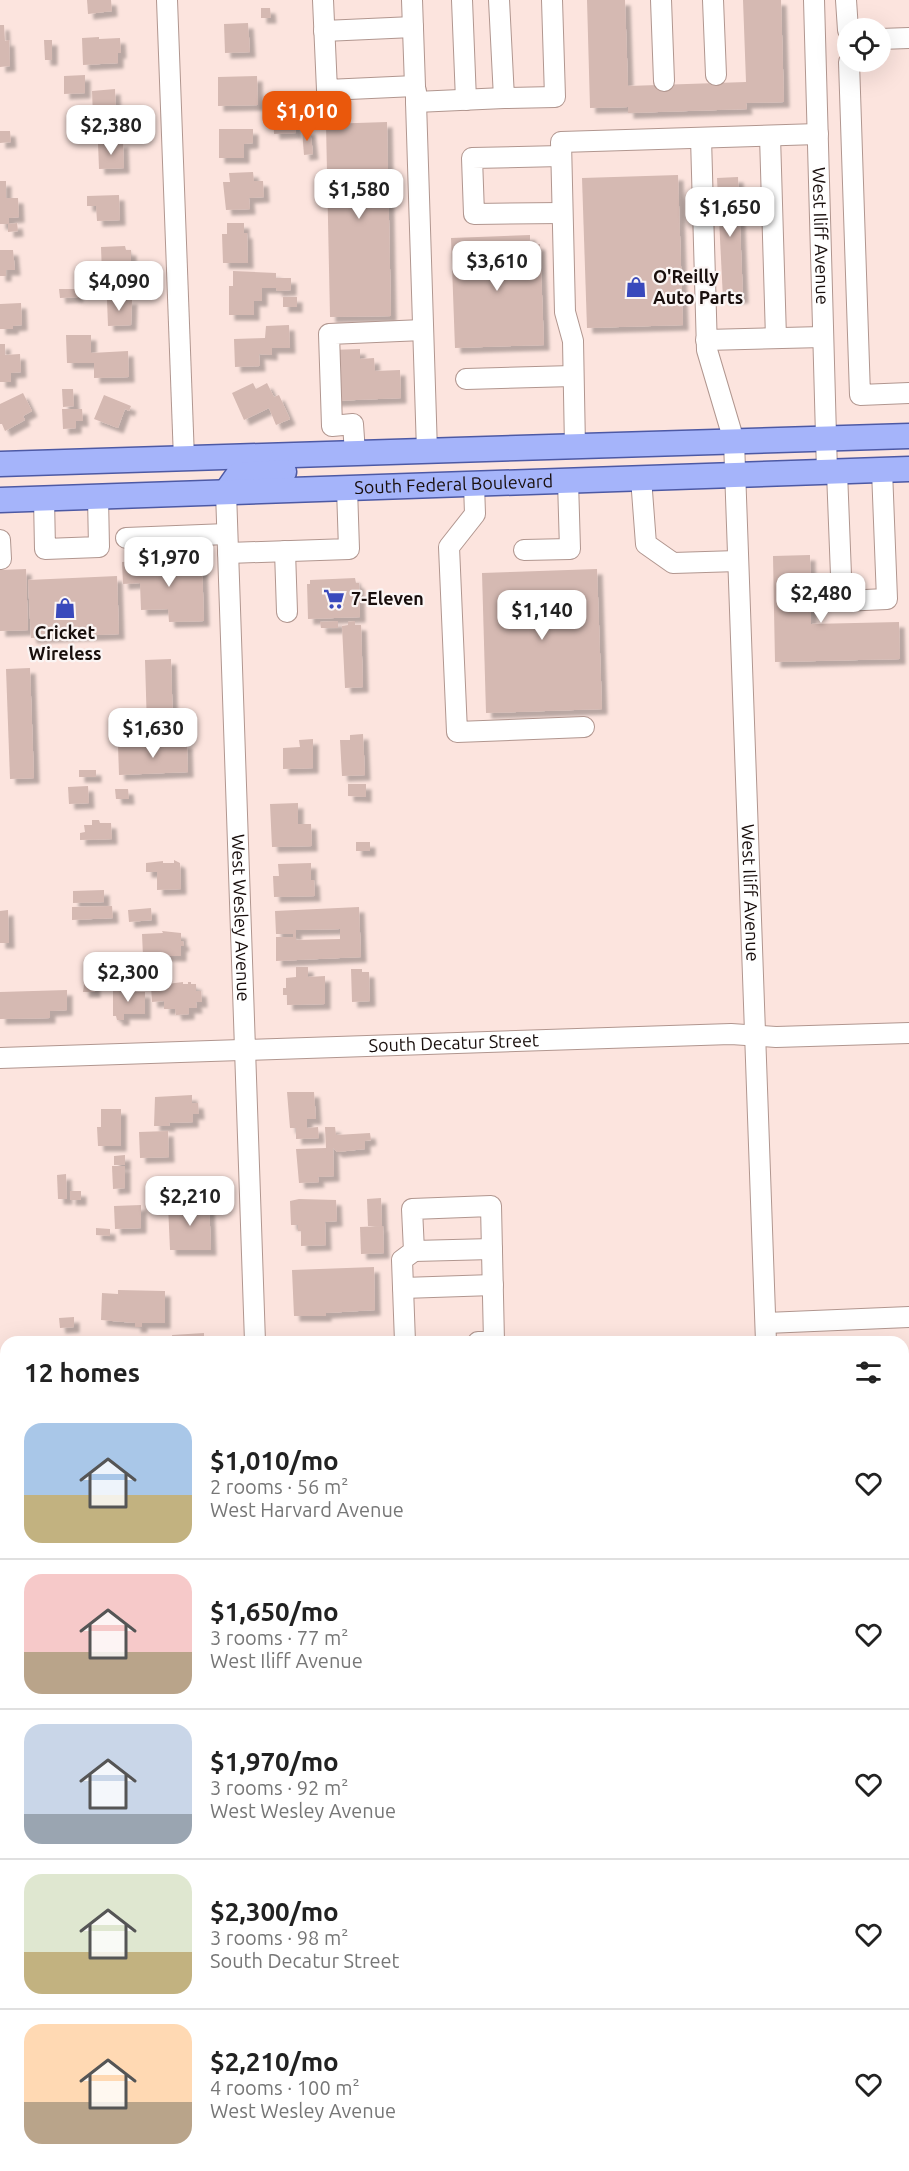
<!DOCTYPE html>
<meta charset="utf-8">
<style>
:root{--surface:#fff;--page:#f6f6f6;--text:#222;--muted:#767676;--line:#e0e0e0;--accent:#ea580c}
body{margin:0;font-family:Ubuntu,sans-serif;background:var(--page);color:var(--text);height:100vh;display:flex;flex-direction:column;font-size:22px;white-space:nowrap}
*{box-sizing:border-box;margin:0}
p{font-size:20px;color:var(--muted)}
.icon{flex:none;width:33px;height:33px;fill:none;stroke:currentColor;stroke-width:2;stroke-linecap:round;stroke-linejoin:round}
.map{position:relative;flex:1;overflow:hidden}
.drawer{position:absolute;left:0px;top:1336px;width:909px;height:836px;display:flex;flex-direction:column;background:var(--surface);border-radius:18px 18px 0 0;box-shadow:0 6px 24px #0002}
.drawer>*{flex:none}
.tools{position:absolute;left:837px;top:18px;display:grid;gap:12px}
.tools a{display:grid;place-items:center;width:54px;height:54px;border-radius:50%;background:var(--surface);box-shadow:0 6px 24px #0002;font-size:30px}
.price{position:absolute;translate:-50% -51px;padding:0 14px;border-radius:12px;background:#fff;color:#222;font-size:20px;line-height:39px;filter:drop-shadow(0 2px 3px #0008)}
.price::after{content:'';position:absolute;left:50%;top:36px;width:18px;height:14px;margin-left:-9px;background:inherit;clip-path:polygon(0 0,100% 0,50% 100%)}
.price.on{background:var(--accent);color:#fff}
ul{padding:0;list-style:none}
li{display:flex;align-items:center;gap:18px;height:150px;padding:0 24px}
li+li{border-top:2px solid var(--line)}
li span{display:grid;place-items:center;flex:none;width:168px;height:120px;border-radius:18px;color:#555}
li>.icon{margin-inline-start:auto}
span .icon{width:72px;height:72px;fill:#fffc;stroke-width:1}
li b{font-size:26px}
h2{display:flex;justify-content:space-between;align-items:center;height:72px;padding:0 24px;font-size:26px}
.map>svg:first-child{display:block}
.building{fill:#d5b9b2;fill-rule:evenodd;filter:url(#shadow)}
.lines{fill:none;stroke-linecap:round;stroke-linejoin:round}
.minor-casing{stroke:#b1968f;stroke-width:22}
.major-casing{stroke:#4d59a4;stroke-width:27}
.minor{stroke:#fff;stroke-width:20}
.major{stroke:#a5b4fa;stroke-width:24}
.labels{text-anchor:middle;stroke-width:4.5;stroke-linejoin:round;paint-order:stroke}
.street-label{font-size:18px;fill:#180e0c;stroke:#fbf5f4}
.poi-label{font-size:18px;font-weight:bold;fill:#180e0c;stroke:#fbf5f4;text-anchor:start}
</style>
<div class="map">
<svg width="909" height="2171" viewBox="0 0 909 2171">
<defs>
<filter id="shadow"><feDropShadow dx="5.5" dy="5.5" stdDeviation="1.5" flood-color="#0004"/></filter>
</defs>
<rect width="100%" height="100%" fill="#fce4de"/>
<g class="building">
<path d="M87,0H111L112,11L88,14Z"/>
<path d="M587,0H625L628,86L746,82L743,0H781L784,102L746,103L747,109L628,113V107L590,108Z"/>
<path d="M261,8H270L271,18H261Z"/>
<path d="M248,23L250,52L225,53L224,24Z"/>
<path d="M0,25H4L5,41L9,40L10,66L0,67Z"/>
<path d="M99,37V39L120,38L121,53H118V63L83,65L82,38Z"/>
<path d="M44,40H52V60H45Z"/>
<path d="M85,75V93L64,94V76Z"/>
<path d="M257,76L258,105L218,106V77Z"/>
<path d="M115,89L116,115L93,116L92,91Z"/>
<path d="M291,95L292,109L273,110L272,96Z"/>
<path d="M273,112H280V115L294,114L296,133L274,134Z"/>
<path d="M387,122L391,316L330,317L326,124Z"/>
<path d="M219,129H253V143L244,144V158H219Z"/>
<path d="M310,129L313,154L304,155L302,130Z"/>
<path d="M0,131H10L11,142L0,143Z"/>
<path d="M123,142L124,168L99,169L98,143Z"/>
<path d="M253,172L254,181H263L264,197L249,198L250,209L226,210L223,182H230L229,173Z"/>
<path d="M678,175L683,325L587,328L582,178Z"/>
<path d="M738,177L743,298L723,299L717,178Z"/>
<path d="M0,181H6V198H18L19,217L9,218V224L17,223L18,231L8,232V224H0Z"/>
<path d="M119,195L120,220L97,221L96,206H87V196Z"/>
<path d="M227,223H244V233H247L248,263H223L222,234H227Z"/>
<path d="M530,235V245L540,244L544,345L455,348L451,238Z"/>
<path d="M125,246L126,250H131V266H127V272L102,274L101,247Z"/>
<path d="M0,250H13L15,270H6V276H0Z"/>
<path d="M233,271L276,273V278H291V290L277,291L276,288H262V301H254V315H229V286H233Z"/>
<path d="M59,289H77L78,297L60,298Z"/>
<rect x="283" y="297" width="14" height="10"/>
<path d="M132,299L131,325L108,326L107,300Z"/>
<path d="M21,303L22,325L13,326V329H0V304Z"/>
<path d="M289,325L290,348H272V355L259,354L260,366L235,367L234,339L265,338L266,326Z"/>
<path d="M66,335H91V353L128,351L129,377L94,378V363H67Z"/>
<path d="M0,344H5V355L20,354L21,372L11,373V382H0Z"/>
<path d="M360,349V359L374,358L375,371L400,370L401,398L333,401L331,350Z"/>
<path d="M253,383L256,389L267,383L274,397L279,395L290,419L276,425L269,408L244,420L232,393Z"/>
<path d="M62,389H73L74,406L63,407Z"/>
<path d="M23,393L32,411L23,416L25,420L5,431L2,424H0V404Z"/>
<path d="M104,395L131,406L129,411L125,409L118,428L94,419Z"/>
<path d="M62,409H82L83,421H76V428L63,429Z"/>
<path d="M810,555L811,624L899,622L900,659L775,662L773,556Z"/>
<path d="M138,561H167V565L202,563L204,621L169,622L168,609L141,610L140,583L123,584L122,562Z"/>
<path d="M26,569L28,630L0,631V570Z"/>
<path d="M597,569L602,709L486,713L482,573Z"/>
<path d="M117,576L119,634L31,638L28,580Z"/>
<path d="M355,578L356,583H359L360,617L308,619L307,584H310V580Z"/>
<path d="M338,621V628H321L320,622Z"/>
<path d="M355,621V625H361L363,687L345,688L342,626L348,625V622Z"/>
<path d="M171,659L173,728H147L145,660Z"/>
<path d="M30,668L34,778L10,779L6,669Z"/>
<path d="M363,734L365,775L342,776L340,740H350V735Z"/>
<path d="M313,739V768L283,769V748L300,747L299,740Z"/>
<path d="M187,743L188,772L119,775L118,745Z"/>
<rect x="79" y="770" width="17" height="7"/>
<path d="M348,784H366V797L348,796Z"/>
<path d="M88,786L89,803L69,804L68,787Z"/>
<path d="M115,789H128L129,799H116Z"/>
<path d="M298,803V824H311L312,846L272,847L270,804Z"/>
<path d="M92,820H99L100,823H111L112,839L80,840V833L85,832L84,825H92Z"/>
<rect x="356" y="842" width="14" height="9"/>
<path d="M174,860L180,863L181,889L157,890V872H146V863L163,861V863H174Z"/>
<path d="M311,863V880H314L315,896L274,897L273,876H279L278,864Z"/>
<path d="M104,890V902L73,903V891Z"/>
<path d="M112,906L113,918L72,920V907Z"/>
<path d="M359,907L361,957L276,961V937H293V934H276L275,911ZM340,929V939L296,940V930Z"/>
<path d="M151,908L152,920L129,922L128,910Z"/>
<path d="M8,910L9,943H0V911Z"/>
<path d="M162,931L181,933V941H183L184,946H181V956H143L142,934L163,933Z"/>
<path d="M296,967H308V977L325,976V1004L287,1005V995H283V988H286V978L296,977Z"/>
<path d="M351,969H362V972H369L370,1001L352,1002Z"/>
<path d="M86,970H94L95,992H83Z"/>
<path d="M183,982V984H188V982H191V984H196V991H201L202,1002H196L197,1008H189V1014L176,1015L175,1009H164V1001L152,1002L151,986Z"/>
<path d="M113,988H121V992H145V1014H124V1020H117L116,1016H113Z"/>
<path d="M67,990V1010L50,1011V1018L0,1019V992Z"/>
<path d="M287,1092H314L316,1119H307V1128L318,1127L319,1138L296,1139V1128H290Z"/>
<path d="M192,1095V1103H198L199,1114H193V1122L169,1123L170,1126H154L155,1097Z"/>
<path d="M101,1109H121V1146H98L97,1127H101Z"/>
<path d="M325,1127H335L336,1135L370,1133L371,1140L365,1141V1149L337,1152L333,1148L334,1176L318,1177L319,1182L299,1183L296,1149L326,1148Z"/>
<path d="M168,1131L169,1157L140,1158L139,1132Z"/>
<path d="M125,1155V1165H114V1156Z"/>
<path d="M112,1166H125V1188L113,1189Z"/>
<path d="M66,1174L67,1199H58L57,1175Z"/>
<rect x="70" y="1191" width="11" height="9"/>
<path d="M381,1198L382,1226H368L367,1199Z"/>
<path d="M299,1199L336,1200L337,1221L325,1222L326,1245L301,1246V1231H298V1225H291L290,1201Z"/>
<path d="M209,1202L211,1250H170L168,1205Z"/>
<path d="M141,1205V1228L115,1229L114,1206Z"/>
<path d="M383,1226L384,1253L361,1254L360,1227Z"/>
<path d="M96,1228L110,1229V1236L96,1235Z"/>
<path d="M374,1267L375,1310L326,1313V1316H294L292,1270Z"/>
<path d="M118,1290L165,1291V1323H142V1327H135V1323L101,1320L102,1293L118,1294Z"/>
<path d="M74,1317V1327L60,1328L59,1318Z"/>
<path d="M204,1333V1342H173L172,1335Z"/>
</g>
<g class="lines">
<defs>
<g id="minor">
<path d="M167,0L184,459"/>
<path d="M323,0L327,90L415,86L412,0"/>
<path d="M462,0L466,100"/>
<path d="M499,0L504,98L555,97L552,0"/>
<path d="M661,0L664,81"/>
<path d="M713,0L716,75"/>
<path id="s1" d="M814,0L827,472"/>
<path d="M846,0L848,30"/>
<path d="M324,31L413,27"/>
<path d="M880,39L909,38"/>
<path d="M849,62L860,395L909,393"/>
<path d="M416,91V102L504,98"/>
<path d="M416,102L427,451"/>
<path d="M770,136L776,338"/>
<path id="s2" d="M701,138L707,350L734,441L766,1342"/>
<path d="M561,156L472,158L474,214L562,213"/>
<path d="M706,340L823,337"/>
<path d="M466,379L573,376"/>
<path d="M575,447L573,341L565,312L561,142L818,134"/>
<path d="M355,453L353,424L332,426L329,334L423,330"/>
<path d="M837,472L842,601L887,599L882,470"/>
<path d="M641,478L646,544L673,563L738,561"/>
<path d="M474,484L475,514L449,547L457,732L584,727"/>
<path id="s3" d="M226,492L255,1342"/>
<path d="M44,498L45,549L99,547L98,497"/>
<path d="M126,538L227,534"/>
<path d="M0,540L1,559"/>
<path d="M524,550L570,549L568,481"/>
<path d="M285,551L287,612"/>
<path d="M228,553L349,549L347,488"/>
<path id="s4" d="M0,1058L731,1034L776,1037L909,1033"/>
<path d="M414,1251L492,1249"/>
<path d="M403,1288L493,1285"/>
<path d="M766,1323L909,1317"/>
<path d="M405,1342L402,1260L414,1251L412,1209L491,1206L494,1342H478"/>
<path d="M903,1609H909"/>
<path d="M0,1875H6"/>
<path d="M284,2166V2171"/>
<path d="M796,2166L797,2171"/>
</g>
<g id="major">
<path d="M0,464L909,436"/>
<path d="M226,492L238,475L284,472"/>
<path id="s5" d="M0,500L909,469"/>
</g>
</defs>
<use href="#minor" class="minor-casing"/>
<use href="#major" class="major-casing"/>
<use href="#minor" class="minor"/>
<use href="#major" class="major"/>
</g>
<defs>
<symbol id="shop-bare" viewBox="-9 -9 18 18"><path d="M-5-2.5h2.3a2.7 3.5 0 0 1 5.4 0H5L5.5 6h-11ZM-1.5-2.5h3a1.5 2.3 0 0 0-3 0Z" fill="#3949bc" stroke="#fbf5f4" stroke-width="2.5" paint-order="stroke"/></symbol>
<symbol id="supermarket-bare" viewBox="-9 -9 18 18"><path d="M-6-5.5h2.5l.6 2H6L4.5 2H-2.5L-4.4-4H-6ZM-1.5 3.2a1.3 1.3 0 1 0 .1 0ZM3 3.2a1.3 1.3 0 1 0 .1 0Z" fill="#3949bc" stroke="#fbf5f4" stroke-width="2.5" paint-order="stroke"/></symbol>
</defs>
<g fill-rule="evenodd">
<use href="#shop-bare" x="621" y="272" width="30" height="30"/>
<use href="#supermarket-bare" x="319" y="584" width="30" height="30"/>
<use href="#shop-bare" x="50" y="593" width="30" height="30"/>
</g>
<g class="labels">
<g class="street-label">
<text dy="6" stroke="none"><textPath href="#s1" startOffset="236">West Iliff Avenue</textPath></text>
<text dy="6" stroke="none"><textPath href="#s5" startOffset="454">South Federal Boulevard</textPath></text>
<text dy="6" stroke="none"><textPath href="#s2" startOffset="759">West Iliff Avenue</textPath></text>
<text dy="6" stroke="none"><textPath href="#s3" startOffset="426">West Wesley Avenue</textPath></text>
<text dy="6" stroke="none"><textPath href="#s4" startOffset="454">South Decatur Street</textPath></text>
</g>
<g class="poi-label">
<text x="653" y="283">O'Reilly<tspan x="653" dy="21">Auto Parts</tspan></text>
<text x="351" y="605">7-Eleven</text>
<text x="65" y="639" text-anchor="middle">Cricket<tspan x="65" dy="21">Wireless</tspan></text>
</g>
</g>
</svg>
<div class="tools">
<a><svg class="icon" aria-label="locate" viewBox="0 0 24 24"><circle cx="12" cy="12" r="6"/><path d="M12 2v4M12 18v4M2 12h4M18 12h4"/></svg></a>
</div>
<b class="price on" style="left:307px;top:142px">$1,010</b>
<b class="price" style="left:111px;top:156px">$2,380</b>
<b class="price" style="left:359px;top:220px">$1,580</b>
<b class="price" style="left:730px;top:238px">$1,650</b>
<b class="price" style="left:497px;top:292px">$3,610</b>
<b class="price" style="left:119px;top:312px">$4,090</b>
<b class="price" style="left:169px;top:588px">$1,970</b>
<b class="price" style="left:821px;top:624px">$2,480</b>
<b class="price" style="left:542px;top:641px">$1,140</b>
<b class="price" style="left:153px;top:759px">$1,630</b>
<b class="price" style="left:128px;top:1003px">$2,300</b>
<b class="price" style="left:190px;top:1227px">$2,210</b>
<section class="drawer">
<h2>12 homes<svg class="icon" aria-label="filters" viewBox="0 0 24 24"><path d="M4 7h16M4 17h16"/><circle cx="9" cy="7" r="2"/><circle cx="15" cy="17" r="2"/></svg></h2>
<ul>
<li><span style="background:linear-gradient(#a9c7e8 60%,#c2b280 0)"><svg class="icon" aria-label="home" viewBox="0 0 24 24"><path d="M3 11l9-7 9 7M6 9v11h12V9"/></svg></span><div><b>$1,010/mo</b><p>2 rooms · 56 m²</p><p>West Harvard Avenue</p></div><svg class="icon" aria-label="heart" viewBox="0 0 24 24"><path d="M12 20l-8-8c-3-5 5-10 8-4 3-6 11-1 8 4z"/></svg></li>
<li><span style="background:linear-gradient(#f6c9c9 65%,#b9a48a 0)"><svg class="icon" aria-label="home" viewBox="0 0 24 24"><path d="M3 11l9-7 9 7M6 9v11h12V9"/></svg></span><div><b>$1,650/mo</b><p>3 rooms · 77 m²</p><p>West Iliff Avenue</p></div><svg class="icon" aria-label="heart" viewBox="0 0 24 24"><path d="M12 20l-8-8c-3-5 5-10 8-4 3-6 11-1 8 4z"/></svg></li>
<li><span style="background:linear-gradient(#c9d6e8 75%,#9aa5b1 0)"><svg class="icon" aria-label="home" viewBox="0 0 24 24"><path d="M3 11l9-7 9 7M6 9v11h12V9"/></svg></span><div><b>$1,970/mo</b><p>3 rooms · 92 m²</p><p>West Wesley Avenue</p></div><svg class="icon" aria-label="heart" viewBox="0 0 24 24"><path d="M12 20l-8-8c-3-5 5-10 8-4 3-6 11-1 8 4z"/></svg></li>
<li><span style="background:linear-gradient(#dfe7d0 65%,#c2b280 0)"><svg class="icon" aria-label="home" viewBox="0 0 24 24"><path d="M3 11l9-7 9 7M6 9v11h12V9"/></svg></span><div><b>$2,300/mo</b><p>3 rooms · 98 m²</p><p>South Decatur Street</p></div><svg class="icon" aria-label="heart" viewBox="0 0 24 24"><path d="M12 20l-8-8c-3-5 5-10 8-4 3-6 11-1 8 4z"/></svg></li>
<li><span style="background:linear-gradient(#ffd9b3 65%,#b9a48a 0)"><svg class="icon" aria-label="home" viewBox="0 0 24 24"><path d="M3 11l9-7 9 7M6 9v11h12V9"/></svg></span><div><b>$2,210/mo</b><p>4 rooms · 100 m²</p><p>West Wesley Avenue</p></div><svg class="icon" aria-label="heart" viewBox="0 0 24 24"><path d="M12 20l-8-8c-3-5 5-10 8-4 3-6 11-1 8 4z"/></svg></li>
</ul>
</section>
</div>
